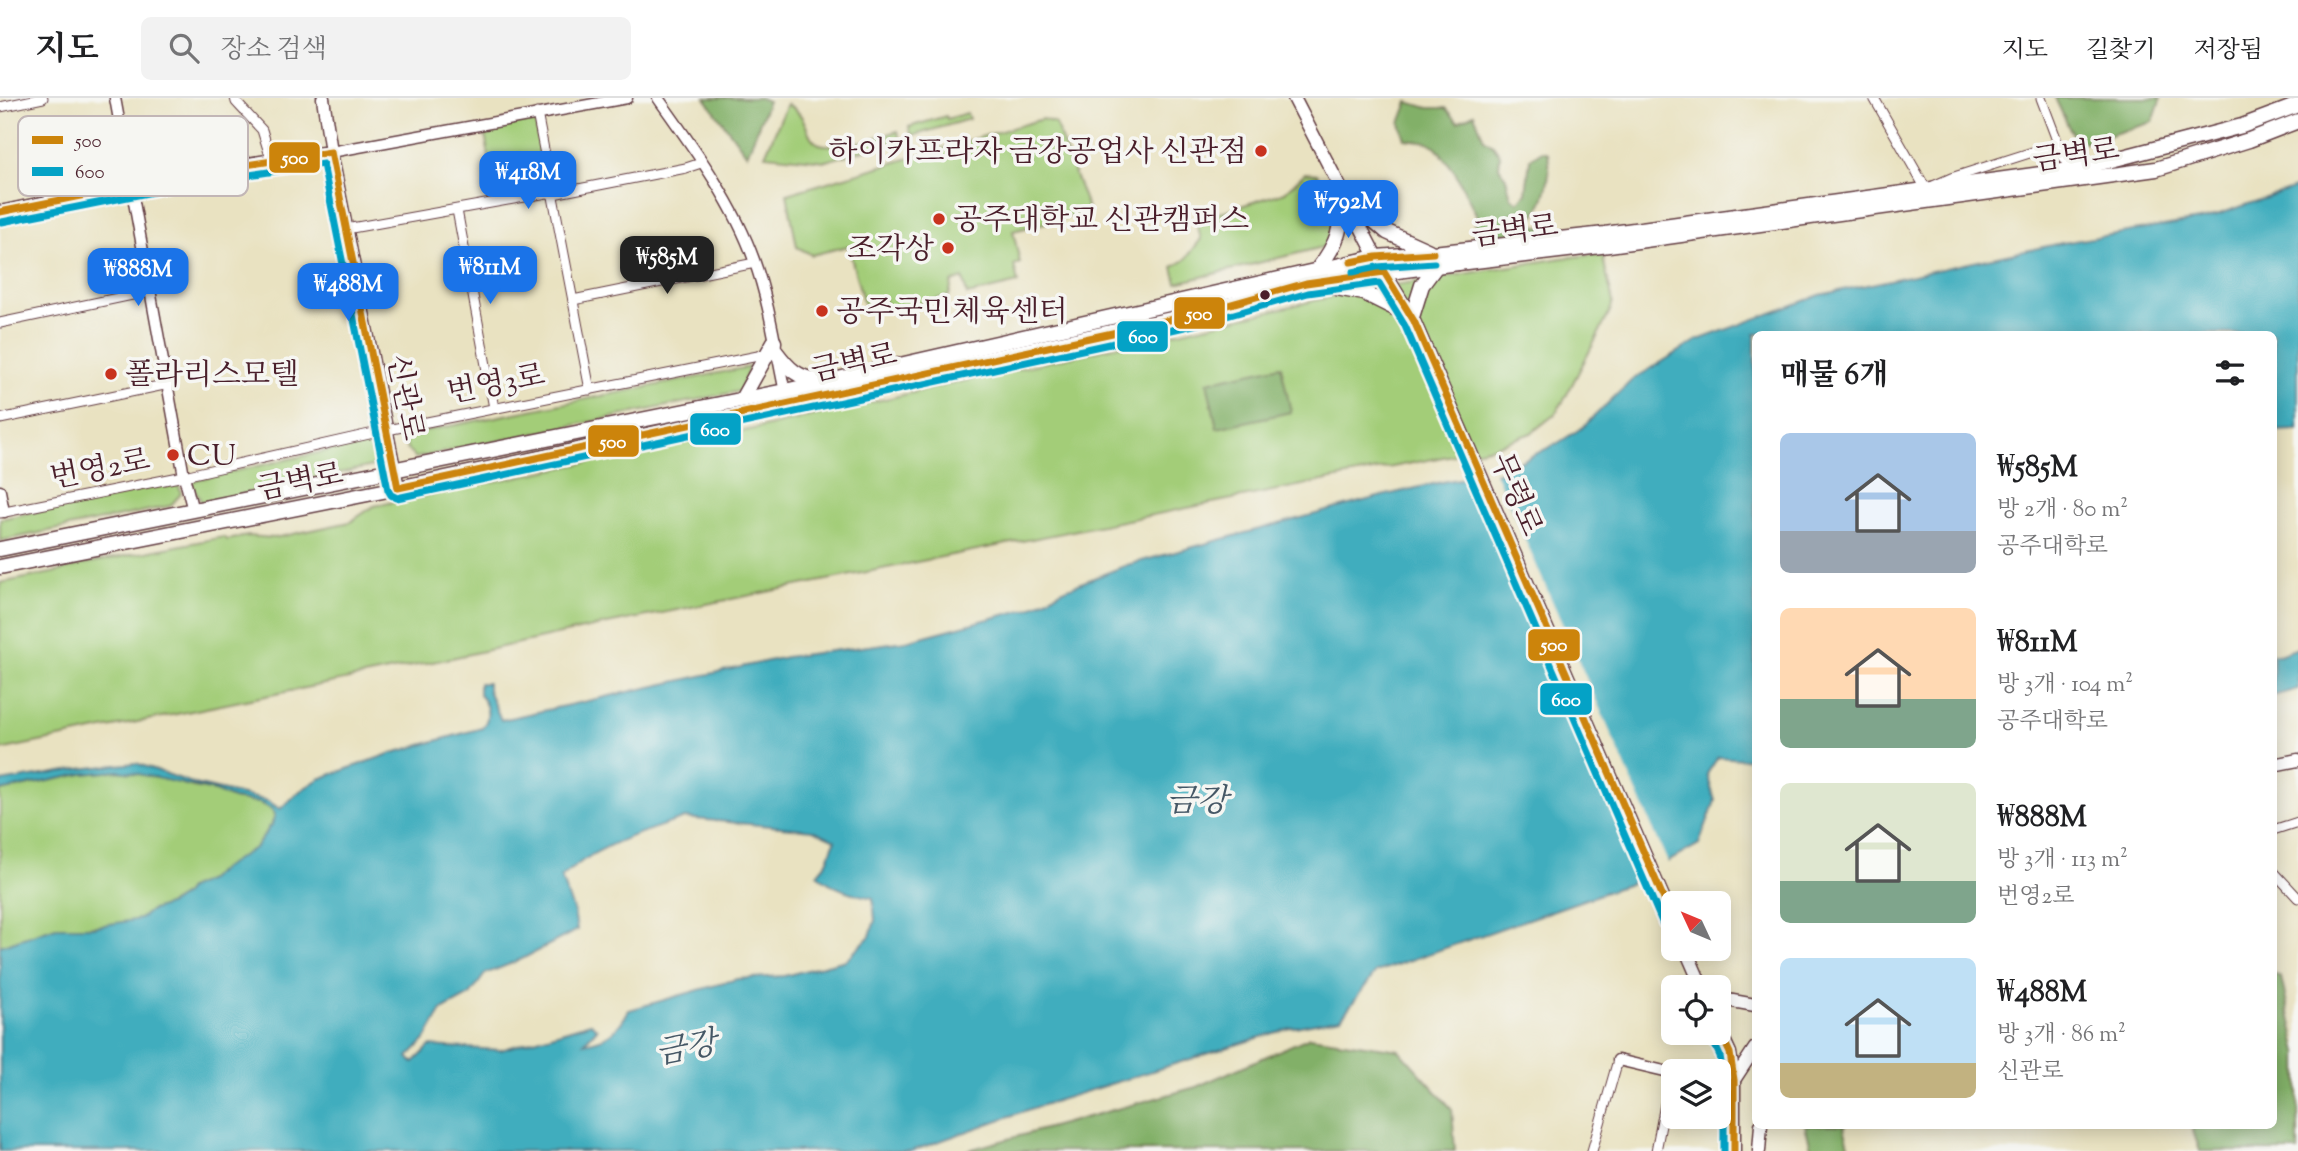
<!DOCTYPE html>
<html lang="ko">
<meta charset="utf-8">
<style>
:root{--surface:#fff;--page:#f2f2f2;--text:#202124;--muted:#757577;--line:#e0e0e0;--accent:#1a73e8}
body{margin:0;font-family:"Sorts Mill Goudy","Noto Serif KR",serif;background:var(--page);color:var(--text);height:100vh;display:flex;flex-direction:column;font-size:26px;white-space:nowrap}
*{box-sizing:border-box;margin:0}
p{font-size:23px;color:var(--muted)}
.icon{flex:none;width:38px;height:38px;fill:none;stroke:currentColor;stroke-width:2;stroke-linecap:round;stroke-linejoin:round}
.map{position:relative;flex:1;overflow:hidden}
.panel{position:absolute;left:1752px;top:233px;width:525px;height:798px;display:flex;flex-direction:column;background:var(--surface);border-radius:10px;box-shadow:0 4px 18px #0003}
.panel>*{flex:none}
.needle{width:46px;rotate:314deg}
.tools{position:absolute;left:1661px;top:793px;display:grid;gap:14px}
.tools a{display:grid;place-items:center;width:70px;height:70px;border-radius:10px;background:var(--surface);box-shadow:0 4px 18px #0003;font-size:35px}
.price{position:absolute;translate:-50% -60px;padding:0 16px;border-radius:14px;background:var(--accent);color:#fff;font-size:23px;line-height:46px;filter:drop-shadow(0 2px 4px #0008)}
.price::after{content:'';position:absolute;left:50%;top:42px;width:21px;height:16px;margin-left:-10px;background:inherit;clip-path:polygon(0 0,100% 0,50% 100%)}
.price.on{background:#222;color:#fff}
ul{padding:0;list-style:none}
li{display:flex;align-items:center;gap:21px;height:175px;padding:0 28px}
li span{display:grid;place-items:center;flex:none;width:196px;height:140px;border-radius:10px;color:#555}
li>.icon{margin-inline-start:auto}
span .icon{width:84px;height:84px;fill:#fffc;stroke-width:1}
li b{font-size:30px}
h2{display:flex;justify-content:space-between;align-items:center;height:84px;padding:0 28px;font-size:30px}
header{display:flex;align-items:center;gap:42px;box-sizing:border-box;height:98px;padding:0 35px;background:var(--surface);border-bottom:2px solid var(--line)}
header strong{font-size:33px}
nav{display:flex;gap:38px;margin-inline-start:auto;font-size:24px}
.search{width:490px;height:63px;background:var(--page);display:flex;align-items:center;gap:18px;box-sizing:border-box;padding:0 24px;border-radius:10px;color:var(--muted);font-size:26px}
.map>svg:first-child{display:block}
.green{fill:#a3cd78;stroke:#767652;stroke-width:2}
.forest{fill:#82b068;stroke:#66684a;stroke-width:2}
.water{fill:#40adbe;stroke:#456674;stroke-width:2;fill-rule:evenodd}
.pier{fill:#e9e2c1}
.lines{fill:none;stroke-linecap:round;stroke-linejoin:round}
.minor-casing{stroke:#623c42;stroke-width:11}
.tertiary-casing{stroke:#623c42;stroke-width:13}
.secondary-casing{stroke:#623c42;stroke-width:15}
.primary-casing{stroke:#623c42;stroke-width:17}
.trunk-casing{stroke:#623c42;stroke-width:17}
.minor{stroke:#fff;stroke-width:9}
.tertiary{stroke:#fff;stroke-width:10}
.secondary{stroke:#fff;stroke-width:12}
.primary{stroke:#fff;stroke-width:14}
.trunk{stroke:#fff;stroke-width:14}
.bus-1-casing{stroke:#f6f6f2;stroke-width:12}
.bus-2-casing{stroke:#f6f6f2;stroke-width:12}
.bus-1{stroke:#cc840b;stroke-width:7}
.bus-2{stroke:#04a2c6;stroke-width:7}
.poi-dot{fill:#c8321e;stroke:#f6f6f2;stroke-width:2.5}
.bus-dot{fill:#4a1f2b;stroke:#f6f6f2;stroke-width:2.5}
.labels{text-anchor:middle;stroke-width:7;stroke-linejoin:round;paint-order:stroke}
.poi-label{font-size:30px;fill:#4a1f2b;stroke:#f6f6f2;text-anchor:start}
.street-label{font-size:30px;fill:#4a1f2b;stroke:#f6f6f2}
.water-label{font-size:32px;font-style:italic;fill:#465866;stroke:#f6f6f2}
.key{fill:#f6f6f2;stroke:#c2b6b6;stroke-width:2}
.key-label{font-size:19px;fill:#4a1f2b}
.line-badge{stroke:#f6f6f2;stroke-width:2.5}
.badge-label{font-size:19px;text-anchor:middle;font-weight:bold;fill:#fff}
</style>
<header>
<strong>지도</strong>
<div class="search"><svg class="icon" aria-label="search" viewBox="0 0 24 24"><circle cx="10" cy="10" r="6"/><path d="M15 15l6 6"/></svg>장소 검색</div>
<nav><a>지도</a><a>길찾기</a><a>저장됨</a></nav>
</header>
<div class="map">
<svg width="2298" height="1053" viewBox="0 0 2298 1053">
<rect width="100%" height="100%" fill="#f6f6f2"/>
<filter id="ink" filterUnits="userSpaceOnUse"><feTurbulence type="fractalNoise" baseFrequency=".0143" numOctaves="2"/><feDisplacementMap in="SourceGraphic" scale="14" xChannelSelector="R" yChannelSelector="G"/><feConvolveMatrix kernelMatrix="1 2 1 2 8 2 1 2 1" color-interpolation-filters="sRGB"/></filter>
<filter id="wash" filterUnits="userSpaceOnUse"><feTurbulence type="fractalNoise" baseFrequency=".00686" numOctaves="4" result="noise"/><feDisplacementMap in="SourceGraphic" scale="28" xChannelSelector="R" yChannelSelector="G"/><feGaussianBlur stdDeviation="1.57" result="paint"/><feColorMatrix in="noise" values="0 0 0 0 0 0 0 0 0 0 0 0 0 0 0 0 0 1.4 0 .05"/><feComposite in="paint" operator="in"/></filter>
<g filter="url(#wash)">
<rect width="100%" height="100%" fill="#e9e2c1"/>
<g class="green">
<path d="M787,6C821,24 793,61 855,42L857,45L898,33L900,42L826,63L765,57Z"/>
<path d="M967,15L969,21L912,38L909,29L946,18L947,21Z"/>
<path d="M1042,21L1055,25L1089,114L1013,133L1020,165L1014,167L1018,185L967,197L963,180L952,184L949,198L887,213L884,201L864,207L848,148L812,157L797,149L787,96Z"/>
<path d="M535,22L547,95L497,104L484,31Z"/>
<path d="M1305,75L1317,76L1335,118L1334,134L1323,149L1177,185L1173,169L1185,162L1201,141L1196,122L1285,94Z"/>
<path d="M1602,156L1613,204L1609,216L1564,302L1554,317L1531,335L1493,349L597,528L447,561L0,652V485L57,474L84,466L223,439L227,442L248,438L274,440L350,424L374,408L657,350L665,346L735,332L740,334L763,329L1353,194L1562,160Z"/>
<path d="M749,269L740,293L415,360L407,351L404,337Z"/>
<path d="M376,342L382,366L202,405L190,383Z"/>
<path d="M175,384L179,388L181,396L170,408L0,443V421Z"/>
<path d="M118,673L155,678L193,689L215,693L233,701L260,705L272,711L275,721L256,749L209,782L188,791L184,797L161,811L150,813L140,821L117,826L75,830L56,829L0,848V693L82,676Z"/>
</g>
<g class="forest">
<path d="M705,0H760L768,3L747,57Z"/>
<path d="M2055,0H2161L2153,24L2077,47Z"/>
<path d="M1408,4L1428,10H1446L1458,24L1474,16L1484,41L1493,47L1500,57L1499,69L1506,80L1511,99L1518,104L1526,95L1530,61L1542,53L1548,55C1551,77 1547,102 1533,119L1516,114L1511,116L1516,121L1557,135L1487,141L1473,139L1477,118L1455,74L1436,49L1428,44L1405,41L1400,25Z"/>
<path d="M1281,268L1291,314L1217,330L1207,284Z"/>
<path d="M2273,875L2281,880L2298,955V1053H2200L2191,1027H2273Z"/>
<path d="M1310,939L1399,952L1452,1011L1455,1053H965L1196,989Z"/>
<path d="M1805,1027H1846L1844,1030L1851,1053H1812Z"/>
</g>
<g class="water">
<path d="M2298,89V332L2273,333V236H1755V662L1718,659L1707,676L1715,703L1699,746L1629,786L1376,874L1341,920L1290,930L1027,1012L912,1053H0V848L56,829H92L140,821L150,813L170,806L184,797L188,791L209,782L221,771L256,749L268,732V729H271L275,717L272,711L260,705L233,701L215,693L134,675L118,673L82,676L0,693V684L79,671L136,665L195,686L268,703L280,711L300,693L319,681L389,656L482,630C491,619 488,606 479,597V585H488V592L501,622L786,559L906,543L1030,510L1063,492L1127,467L1382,398L1442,384L1499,374L1558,345L1583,329L1632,282L1698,242L1820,197L2062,145L2205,121ZM685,720L813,732L835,742L827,764L817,776C834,791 852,796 873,800L875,822L870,838L846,862L784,878L737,881L629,912C617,934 608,941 584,945L597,931L591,925L501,952L430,948L413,965L408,959L425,942L442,912L470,897L485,876L522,861L577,832L574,814L561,780C595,747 641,735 685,720Z"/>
<path d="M2298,550V591L2273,598V556L2279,557Z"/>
</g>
<path class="pier" d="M1494,372L1669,767L1641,783L1465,376Z"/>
</g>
<g filter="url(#ink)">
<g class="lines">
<defs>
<g id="minor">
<path d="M235,0L236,4L262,32L271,61"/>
<path d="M1874,0L1926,91L1951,80L2058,46"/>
<path d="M2041,0L2064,61L2077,71"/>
<path d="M0,9L43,0"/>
<path d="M537,15L590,292"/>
<path d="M457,112L494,310"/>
<path d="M346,131L547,95L553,96L686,70L701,65"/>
<path d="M573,202L755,165"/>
<path d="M0,225L151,193"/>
<path d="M0,321L169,286"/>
<path d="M0,415L184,378L387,332L768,256"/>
<path d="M2273,732L2298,724"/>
<path d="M2273,773L2298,800"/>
<path d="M1592,1053L1618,962"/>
<path d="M1656,1053L1671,975"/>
</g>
<g id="tertiary">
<path d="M115,0L184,378L193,413"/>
<path d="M658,0C693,49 734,105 754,162C770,206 776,254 786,299"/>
<path d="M331,54L627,0"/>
<path d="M0,393L4,414"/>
<path d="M1618,962L1673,975"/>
<path d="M1718,980L1734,982"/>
</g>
<g id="secondary">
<path d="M323,0L331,54L398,390"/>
<path d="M1294,0L1384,174L1414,223L1673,822"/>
<path d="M0,114C110,91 219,68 331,54"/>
<path d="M2273,667L2298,662"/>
<path d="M1685,850L1702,889"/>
<path d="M1718,895L1727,902L1755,907"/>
<path d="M1718,929L1730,955L1734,982V1053"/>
<path d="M1734,982L1755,950"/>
<path d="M1759,1053L1761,1027"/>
</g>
<g id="primary">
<path d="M1342,95L1387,134L1429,153"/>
<path d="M1317,172C1339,144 1342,130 1342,95"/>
<path d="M1325,188L1364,195L1412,219L1422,187L1437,167"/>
<path d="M776,254C788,270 798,281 819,282"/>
<path d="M742,301L774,244"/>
<path d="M0,451L785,293L1376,159L1433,155"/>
<path d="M0,469L398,390L687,329L835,294L1199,215L1306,185L1458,165"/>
</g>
<g id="trunk">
<path d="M1433,155L1605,136L2077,71L2242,28L2298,7"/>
<path d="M1458,165L1609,147L2156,71L2249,42L2298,23"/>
</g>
</defs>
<use href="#minor" class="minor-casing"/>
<use href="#tertiary" class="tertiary-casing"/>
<use href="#secondary" class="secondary-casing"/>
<use href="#primary" class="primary-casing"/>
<use href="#trunk" class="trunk-casing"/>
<use href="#minor" class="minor"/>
<use href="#tertiary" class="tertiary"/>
<use href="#secondary" class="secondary"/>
<use href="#primary" class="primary"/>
<use href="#trunk" class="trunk"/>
<defs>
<g id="bus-1">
<path d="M0,114L206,73L331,54L398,390L1117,234L1199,215L1306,185L1384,174L1414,223L1673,822"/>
<path d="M1351,164L1376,159L1433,155"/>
<path d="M1718,930L1730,955L1734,982V1053"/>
</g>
<g id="bus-2">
<path d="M2,124L208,83L323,66L388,392L391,397L397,400L1119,244L1202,225L1308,195L1379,185L1405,228L1663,826"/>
<path d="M1353,174L1377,169L1434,165"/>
<path d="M1709,934L1720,958L1724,983V1053"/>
</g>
</defs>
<use href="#bus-1" class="bus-1-casing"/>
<use href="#bus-2" class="bus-2-casing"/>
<use href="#bus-1" class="bus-1"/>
<use href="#bus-2" class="bus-2"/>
</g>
</g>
<g class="poi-dot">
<circle cx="1261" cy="53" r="7"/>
<circle cx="939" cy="121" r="7"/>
<circle cx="948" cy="150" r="7"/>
<circle cx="822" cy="213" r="7"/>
<circle cx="111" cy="276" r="7"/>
<circle cx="173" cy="357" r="7"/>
</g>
<circle class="bus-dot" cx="1265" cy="197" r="6"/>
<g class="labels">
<g class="poi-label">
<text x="1247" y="63" text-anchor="end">하이카프라자 금강공업사 신관점</text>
<text x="953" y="131">공주대학교 신관캠퍼스</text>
<text x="934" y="160" text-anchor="end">조각상</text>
<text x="836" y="223">공주국민체육센터</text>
<text x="125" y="286">폴라리스모텔</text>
<text x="187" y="367">CU</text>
</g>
<g class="street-label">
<text transform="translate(2076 56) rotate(-8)" y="10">금벽로</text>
<text transform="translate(1515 132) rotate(-7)" y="10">금벽로</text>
<text transform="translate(854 264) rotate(-12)" y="10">금벽로</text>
<text transform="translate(496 285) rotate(-11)" y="10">번영3로</text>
<text transform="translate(406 299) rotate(79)" y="10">신관로</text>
<text transform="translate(100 370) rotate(-11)" y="10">번영2로</text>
<text transform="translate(300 383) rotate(-11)" y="10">금벽로</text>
<text transform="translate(1517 396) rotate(67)" y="10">무령로</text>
</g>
<g class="water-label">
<text x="1197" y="713">금강</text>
<text transform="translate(686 949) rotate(-11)" y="11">금강</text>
</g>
</g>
<rect x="18" y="18" width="230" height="80" rx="10" class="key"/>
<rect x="32" y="38" width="31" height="8" fill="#cc840b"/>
<rect x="32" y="69" width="31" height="9" fill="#04a2c6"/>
<g class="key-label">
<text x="75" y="49">500</text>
<text x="75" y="80">600</text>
</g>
<g class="line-badge">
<rect x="268" y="43" width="53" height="33" rx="7" fill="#cc840b"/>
<rect x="1173" y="198" width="53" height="34" rx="7" fill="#cc840b"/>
<rect x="1116" y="222" width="53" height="33" rx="7" fill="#04a2c6"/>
<rect x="689" y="314" width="53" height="34" rx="7" fill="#04a2c6"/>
<rect x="587" y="326" width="53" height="34" rx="7" fill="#cc840b"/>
<rect x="1527" y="530" width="54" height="34" rx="7" fill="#cc840b"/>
<rect x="1539" y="584" width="54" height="34" rx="7" fill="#04a2c6"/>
</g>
<g class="badge-label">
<text x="295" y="66">500</text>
<text x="1199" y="222">500</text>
<text x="1143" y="245">600</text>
<text x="715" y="338">600</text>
<text x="613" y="350">500</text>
<text x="1554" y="553">500</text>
<text x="1566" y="608">600</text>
</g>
</svg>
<div class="tools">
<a><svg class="needle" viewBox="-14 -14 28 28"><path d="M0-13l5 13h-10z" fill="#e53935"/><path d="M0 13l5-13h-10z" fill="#757577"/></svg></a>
<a><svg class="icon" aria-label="locate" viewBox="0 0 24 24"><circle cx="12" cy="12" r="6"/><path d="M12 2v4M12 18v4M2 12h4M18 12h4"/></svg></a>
<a><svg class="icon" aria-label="layers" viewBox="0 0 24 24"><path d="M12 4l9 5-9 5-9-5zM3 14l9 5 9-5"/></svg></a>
</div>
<b class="price" style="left:528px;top:113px">₩418M</b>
<b class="price" style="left:1348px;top:142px">₩792M</b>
<b class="price on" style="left:667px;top:198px">₩585M</b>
<b class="price" style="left:490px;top:208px">₩811M</b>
<b class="price" style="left:138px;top:210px">₩888M</b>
<b class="price" style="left:348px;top:225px">₩488M</b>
<section class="panel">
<h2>매물 6개<svg class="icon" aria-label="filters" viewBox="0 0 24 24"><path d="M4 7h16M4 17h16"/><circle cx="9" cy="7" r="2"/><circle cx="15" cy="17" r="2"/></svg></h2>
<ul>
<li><span style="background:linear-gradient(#a9c7e8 70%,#9aa5b1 0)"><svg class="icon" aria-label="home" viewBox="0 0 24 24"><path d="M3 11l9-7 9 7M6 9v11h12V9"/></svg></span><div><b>₩585M</b><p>방 2개 · 80 m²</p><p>공주대학로</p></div></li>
<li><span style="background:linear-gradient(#ffd9b3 65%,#7fa58c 0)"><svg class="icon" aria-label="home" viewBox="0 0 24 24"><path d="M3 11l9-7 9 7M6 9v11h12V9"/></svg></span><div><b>₩811M</b><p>방 3개 · 104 m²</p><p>공주대학로</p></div></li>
<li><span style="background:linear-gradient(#dfe7d0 70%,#7fa58c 0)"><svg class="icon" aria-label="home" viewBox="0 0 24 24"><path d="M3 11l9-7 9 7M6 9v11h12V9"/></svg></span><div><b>₩888M</b><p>방 3개 · 113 m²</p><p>번영2로</p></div></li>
<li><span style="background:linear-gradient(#bfe0f5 75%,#c2b280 0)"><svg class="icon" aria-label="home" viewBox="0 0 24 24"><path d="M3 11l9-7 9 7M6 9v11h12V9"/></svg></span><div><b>₩488M</b><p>방 3개 · 86 m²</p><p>신관로</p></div></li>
</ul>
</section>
</div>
